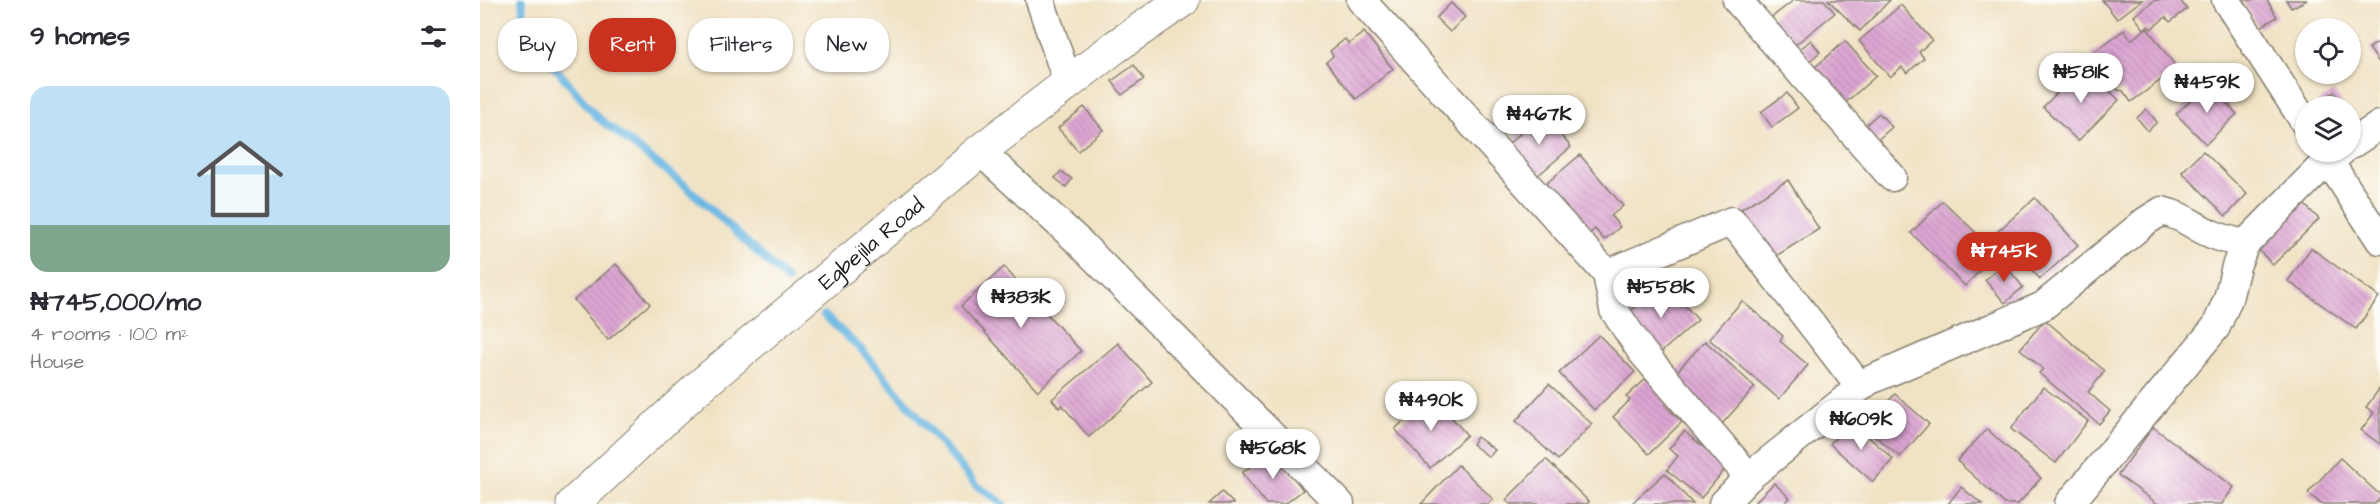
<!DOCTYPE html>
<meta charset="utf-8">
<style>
:root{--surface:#fff;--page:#f7f7f7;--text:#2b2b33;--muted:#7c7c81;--line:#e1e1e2;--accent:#c8321e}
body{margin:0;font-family:"Architects Daughter",sans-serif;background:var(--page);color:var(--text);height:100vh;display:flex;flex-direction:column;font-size:22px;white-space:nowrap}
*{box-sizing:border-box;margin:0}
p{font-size:20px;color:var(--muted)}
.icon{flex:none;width:33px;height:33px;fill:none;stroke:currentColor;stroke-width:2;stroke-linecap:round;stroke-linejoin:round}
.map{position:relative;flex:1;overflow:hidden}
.panel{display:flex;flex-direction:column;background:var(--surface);width:480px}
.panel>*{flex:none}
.banner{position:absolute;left:18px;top:18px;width:570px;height:54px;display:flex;gap:12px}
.tools{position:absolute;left:1815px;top:18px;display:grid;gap:12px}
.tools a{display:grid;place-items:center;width:66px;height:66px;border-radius:50%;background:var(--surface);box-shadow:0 2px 4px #0004;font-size:30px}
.price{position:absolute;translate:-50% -51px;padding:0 14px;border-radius:21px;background:#fff;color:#222;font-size:20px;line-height:39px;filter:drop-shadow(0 2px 3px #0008)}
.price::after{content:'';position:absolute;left:50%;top:36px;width:18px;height:14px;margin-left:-9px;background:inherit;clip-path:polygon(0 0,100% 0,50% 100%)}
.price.current{background:var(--accent);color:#fff}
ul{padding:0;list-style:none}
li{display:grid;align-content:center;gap:12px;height:318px;padding:0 30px}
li+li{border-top:2px solid var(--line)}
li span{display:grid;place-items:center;height:186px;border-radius:18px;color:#555}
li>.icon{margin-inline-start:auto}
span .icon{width:108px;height:108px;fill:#fffc;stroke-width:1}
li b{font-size:26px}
h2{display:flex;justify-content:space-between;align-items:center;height:72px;padding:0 30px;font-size:26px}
.tag{padding:0 21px;border-radius:24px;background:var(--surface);box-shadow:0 2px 4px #0004;font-size:21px;line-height:54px}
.tag.current{background:var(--accent);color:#fff}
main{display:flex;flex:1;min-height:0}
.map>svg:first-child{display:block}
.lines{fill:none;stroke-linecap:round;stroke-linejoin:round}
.stream{stroke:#67b6e2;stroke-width:8}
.building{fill:url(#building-back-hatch)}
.street-casing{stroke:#867f70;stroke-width:31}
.secondary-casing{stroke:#867f70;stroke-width:35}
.street{stroke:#fff;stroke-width:28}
.secondary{stroke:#fff;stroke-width:33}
.labels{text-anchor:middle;stroke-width:4.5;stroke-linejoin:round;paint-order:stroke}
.street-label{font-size:22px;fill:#1c1c1c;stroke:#fdfcf7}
</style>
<main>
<section class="panel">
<h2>9 homes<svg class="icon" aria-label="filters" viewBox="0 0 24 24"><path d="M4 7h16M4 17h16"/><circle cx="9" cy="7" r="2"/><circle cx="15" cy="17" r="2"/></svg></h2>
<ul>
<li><span style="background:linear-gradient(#bfe0f5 75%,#7fa58c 0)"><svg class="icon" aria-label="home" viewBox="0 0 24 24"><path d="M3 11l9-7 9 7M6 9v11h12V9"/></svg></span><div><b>₦745,000/mo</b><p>4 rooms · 100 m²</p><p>House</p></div></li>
</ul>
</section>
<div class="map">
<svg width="1900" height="504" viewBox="0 0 1900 504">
<defs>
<pattern id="building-back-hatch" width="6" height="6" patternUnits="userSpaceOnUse" patternTransform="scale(1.5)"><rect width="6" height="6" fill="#dca5d2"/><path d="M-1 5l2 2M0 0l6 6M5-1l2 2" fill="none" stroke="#bc8db4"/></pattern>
</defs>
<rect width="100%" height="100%" fill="#fdfcf7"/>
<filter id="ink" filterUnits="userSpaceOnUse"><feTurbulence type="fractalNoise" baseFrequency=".0167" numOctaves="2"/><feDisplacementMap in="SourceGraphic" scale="12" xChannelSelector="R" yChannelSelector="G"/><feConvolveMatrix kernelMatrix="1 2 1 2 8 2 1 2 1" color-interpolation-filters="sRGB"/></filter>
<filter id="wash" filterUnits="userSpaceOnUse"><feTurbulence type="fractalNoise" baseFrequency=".008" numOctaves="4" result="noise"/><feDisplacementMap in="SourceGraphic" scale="24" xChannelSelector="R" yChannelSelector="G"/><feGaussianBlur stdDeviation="1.35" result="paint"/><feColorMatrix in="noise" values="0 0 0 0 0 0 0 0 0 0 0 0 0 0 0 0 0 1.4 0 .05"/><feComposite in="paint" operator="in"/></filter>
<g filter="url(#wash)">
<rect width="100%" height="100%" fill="#f0e2c3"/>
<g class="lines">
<g class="stream">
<path d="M42,0L45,32L117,117L206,186L307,280"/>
<path d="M344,315L382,350L496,485L523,504"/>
</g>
</g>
<g id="blocks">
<g class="building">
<path d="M1314,0H1344L1355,13L1310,49L1287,21Z"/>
<path d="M1348,0H1410L1380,31Z"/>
<path d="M1622,0H1662L1637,19Z"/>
<path d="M1675,0H1700L1707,9L1690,22L1686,17L1671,29L1668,26L1664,29L1654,16Z"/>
<path d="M1762,0H1787L1797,17L1779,28Z"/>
<path d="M1806,0H1827L1811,8Z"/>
<path d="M971,3L985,17L970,32L956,18Z"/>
<path d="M1421,5L1452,40L1439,52L1444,58L1427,73L1422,67L1410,77L1379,41Z"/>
<path d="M1667,28L1697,68L1651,102L1643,91L1638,90L1611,54L1644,30L1651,40Z"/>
<path d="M884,32L913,69L876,99L846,62L853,56L850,51L865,39L869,44Z"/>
<path d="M1331,40L1340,52L1323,67L1313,55Z"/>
<path d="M1365,41L1396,76L1364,104L1334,68Z"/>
<path d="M1900,41V64L1889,48Z"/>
<path d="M654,65L664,79L642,95L632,81Z"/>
<path d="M1604,66L1639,100L1598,141L1563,107Z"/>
<path d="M1728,84L1757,114L1726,144L1696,114Z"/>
<path d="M1854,92L1863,105L1841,106L1838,102Z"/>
<path d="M1307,93L1318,108L1292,127L1281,112Z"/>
<path d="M604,107L623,130L598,151L578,128Z"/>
<path d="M1666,109L1677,122L1668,131L1657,118Z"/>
<path d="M1399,113L1412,127L1393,144L1380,130Z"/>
<path d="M1063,114L1091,147L1055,178L1027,145Z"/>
<path d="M1723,151L1767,194L1746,216L1702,172Z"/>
<path d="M1100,155L1143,206L1131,216L1140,227L1124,240L1115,229L1104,238L1062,187Z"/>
<path d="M581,171L592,179L586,187L575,178Z"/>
<path d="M1308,180L1339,229L1293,258L1261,209Z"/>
<path d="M1555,198L1598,245L1560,279L1517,232Z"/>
<path d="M1820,200L1839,219L1793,265L1774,245Z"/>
<path d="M1463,201L1517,253L1485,286L1431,233Z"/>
<path d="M1831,248L1899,297L1876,329L1808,281Z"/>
<path d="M136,264L170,304L128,340L94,300Z"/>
<path d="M1524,264L1543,287L1525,303L1505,280Z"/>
<path d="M524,267L601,351L558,391L481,306Z"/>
<path d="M1184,282L1218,320L1178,355L1144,317Z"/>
<path d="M1262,301L1303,336L1300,341L1328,365L1299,399L1229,339Z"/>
<path d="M1565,320L1625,371L1608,392L1630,411L1619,424L1559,373L1563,369L1540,349Z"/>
<path d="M1119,335L1155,372L1114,410L1079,373Z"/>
<path d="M1225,341L1275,387L1241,425L1190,379Z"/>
<path d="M638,343L672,382L609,437L582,405L579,408L572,399Z"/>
<path d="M1168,377L1190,399L1185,405L1202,422L1169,454L1133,417L1150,400L1146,397Z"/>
<path d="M1069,384L1112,424L1078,460L1036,421Z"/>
<path d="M1563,387L1608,421L1576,463L1531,429Z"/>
<path d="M1900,388V444L1881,430L1894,413L1886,407Z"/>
<path d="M1415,394L1449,424L1420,457L1385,427Z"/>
<path d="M952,395L987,435L950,468L915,429Z"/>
<path d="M1370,420L1413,459L1393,482L1350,444Z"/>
<path d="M1673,427L1754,487L1742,504H1678L1638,475Z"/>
<path d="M1507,429L1561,478L1538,504H1525L1477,461Z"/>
<path d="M1204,431L1247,467L1221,498L1187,470L1198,456L1189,449Z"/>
<path d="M997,437L1015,450L1009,457L992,444Z"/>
<path d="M793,450L823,490L805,504H786L762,473Z"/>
<path d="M1860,458L1900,495V498L1895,504H1841L1828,493Z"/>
<path d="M1066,459L1109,502L1107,504H1030L1026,500Z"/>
<path d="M978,465L1013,499L1008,504H941Z"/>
<path d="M1185,473L1213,504H1151Z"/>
<path d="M1294,483L1310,498L1304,504H1273Z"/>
<path d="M1481,487L1502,504H1468Z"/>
<path d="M742,492L754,504H729Z"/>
</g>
</g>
</g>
<g filter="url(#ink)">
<use href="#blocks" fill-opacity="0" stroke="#867f70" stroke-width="1.5"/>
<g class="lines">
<defs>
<g id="street">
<path d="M560,0L588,83"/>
<path d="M881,0L1127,274L1134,310L1162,352L1269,477"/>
<path d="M1257,0L1412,177"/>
<path d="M1746,0L1826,124"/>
<path d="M1870,145L1900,125"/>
<path d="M500,151L598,241L860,504"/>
<path d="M1843,152L1900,240"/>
<path d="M1127,274L1252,221L1380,387"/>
<path d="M1243,504L1269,477L1388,381L1563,306L1666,221L1682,211C1705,217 1709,223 1727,232C1739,238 1752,241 1765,244"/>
<path d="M1589,504L1736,327L1748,299L1756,266L1765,244L1848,160L1861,152"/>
</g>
<g id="secondary">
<path id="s1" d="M93,504L220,386L500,151L635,47L703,0"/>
</g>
</defs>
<use href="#street" class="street-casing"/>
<use href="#secondary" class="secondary-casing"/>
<use href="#street" class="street"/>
<use href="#secondary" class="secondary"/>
</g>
</g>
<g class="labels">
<g class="street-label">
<text dy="8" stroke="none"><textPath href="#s1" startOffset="396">Egbejila Road</textPath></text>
</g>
</g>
</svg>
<div class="tools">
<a><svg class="icon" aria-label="locate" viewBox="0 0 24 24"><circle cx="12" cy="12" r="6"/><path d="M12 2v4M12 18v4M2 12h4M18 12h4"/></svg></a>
<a><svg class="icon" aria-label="layers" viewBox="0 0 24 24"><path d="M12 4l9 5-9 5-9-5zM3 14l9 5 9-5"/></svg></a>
</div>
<b class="price" style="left:1601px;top:104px">₦581K</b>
<b class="price" style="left:1727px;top:114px">₦459K</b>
<b class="price" style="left:1059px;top:146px">₦467K</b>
<b class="price current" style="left:1524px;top:283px">₦745K</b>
<b class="price" style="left:1181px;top:319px">₦558K</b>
<b class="price" style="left:541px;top:329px">₦383K</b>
<b class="price" style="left:951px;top:432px">₦490K</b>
<b class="price" style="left:1381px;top:451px">₦609K</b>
<b class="price" style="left:793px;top:480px">₦568K</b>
<div class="banner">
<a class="tag">Buy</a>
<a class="tag current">Rent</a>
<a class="tag">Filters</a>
<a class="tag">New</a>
</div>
</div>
</main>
